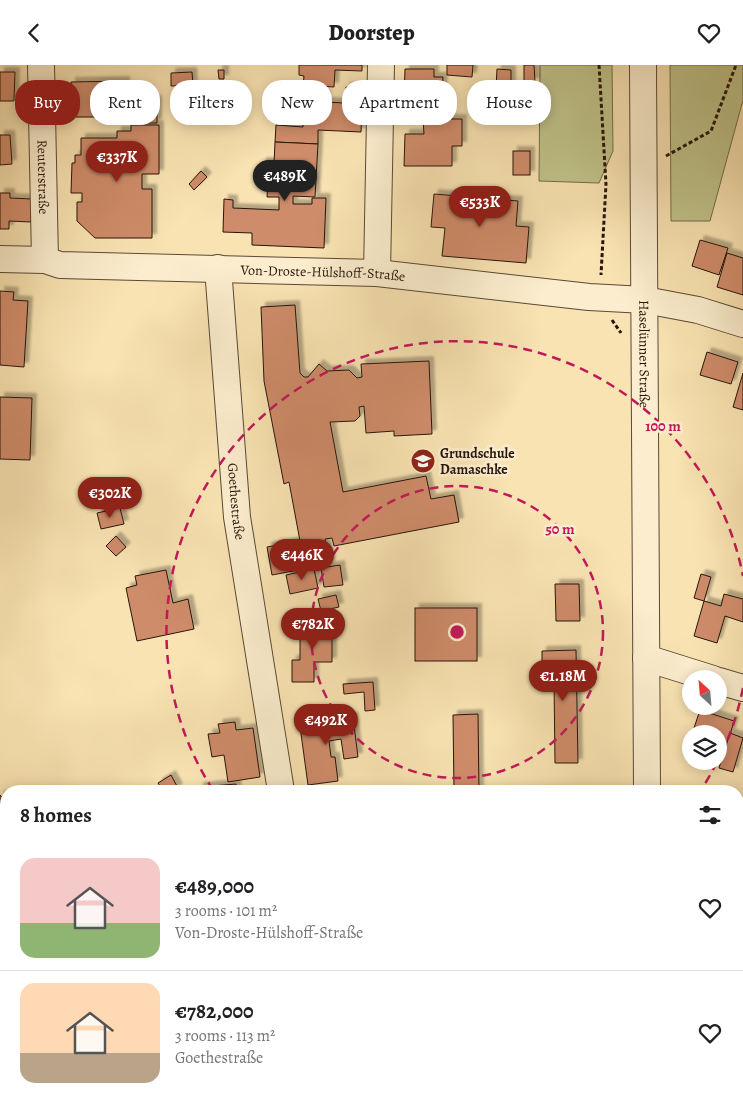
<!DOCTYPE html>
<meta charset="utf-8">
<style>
:root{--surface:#fff;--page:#f6f6f6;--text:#202124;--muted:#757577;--line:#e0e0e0;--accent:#8f2418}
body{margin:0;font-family:Alegreya,serif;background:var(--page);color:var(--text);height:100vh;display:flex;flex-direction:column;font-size:19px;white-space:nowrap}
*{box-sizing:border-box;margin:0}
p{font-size:16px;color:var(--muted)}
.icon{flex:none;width:28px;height:28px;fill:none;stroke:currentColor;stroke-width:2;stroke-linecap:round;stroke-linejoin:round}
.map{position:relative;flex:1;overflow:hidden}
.details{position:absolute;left:0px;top:720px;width:744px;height:320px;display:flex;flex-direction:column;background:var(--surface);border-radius:20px 20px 0 0;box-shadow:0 2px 12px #0003}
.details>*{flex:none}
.top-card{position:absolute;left:15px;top:15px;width:714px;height:45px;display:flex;gap:10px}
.needle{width:32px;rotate:334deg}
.fabs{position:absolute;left:682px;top:605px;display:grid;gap:10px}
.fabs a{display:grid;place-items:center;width:45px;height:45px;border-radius:50%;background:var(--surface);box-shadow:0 2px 12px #0003;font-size:25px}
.price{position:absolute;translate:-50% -42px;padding:0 11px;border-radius:18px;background:var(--accent);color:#fff;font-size:16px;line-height:32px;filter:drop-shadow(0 1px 2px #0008)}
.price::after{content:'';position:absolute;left:50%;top:30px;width:15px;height:11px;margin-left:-8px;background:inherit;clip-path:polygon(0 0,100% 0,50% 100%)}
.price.active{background:#222;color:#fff}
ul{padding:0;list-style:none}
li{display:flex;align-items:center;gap:15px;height:125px;padding:0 20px}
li+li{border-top:1px solid var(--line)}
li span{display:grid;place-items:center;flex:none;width:140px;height:100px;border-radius:15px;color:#555}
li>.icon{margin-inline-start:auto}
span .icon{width:60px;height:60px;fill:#fffc;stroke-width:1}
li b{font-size:21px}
h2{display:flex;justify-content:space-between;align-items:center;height:60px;padding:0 20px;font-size:21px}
.pill{padding:0 18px;border-radius:20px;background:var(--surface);box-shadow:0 2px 12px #0003;font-size:18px;line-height:45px}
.pill.active{background:var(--accent);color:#fff}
header{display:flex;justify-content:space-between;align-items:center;height:65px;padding:0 20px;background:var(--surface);font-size:22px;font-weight:800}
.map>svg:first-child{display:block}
.green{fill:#c0c38a;stroke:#736c4b}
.building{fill:#cf8c6a;stroke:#26150c;filter:url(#shadow)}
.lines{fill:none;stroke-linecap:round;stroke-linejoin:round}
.minor-casing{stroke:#5b4836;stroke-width:28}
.path{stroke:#26150c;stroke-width:3;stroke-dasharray:4 2.5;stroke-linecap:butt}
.minor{stroke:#fbedcd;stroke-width:26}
.ring{fill:none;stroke:#c2185b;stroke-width:2.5;stroke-dasharray:9 6}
.labels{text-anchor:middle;stroke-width:5;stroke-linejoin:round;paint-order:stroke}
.street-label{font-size:14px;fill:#26150c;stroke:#fbedcd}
.poi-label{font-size:14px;font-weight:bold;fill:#26150c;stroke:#fbedcd;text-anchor:start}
.centre{fill:#c2185b;stroke:#fbedcd;stroke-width:2.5}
.ring-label{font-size:15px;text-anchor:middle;font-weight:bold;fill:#c2185b;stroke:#fbedcd;stroke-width:5;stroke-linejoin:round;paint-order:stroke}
</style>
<header><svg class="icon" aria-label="back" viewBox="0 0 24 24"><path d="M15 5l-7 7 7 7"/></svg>Doorstep<svg class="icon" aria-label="heart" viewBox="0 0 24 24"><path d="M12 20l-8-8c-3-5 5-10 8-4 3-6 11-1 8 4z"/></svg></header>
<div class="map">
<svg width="743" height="1040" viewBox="0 0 743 1040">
<defs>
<filter id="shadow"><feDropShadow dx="4.5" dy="-4.5" stdDeviation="1" flood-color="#0004"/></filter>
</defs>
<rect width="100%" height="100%" fill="#f9e3b2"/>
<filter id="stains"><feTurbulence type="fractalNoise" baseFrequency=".004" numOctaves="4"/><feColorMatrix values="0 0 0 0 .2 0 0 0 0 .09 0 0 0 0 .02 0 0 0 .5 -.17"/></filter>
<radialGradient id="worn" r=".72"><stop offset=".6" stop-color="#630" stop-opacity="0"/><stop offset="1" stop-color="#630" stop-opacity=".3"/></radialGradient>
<g class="green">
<path d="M540,0H612L613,86L599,118L539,116Z"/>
<path d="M670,0H743V35L710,156H671Z"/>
<rect x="481" y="1034" width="115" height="6"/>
</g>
<g class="building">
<path d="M299,0H362V6L335,5L334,22L303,20L304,11L299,10Z"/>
<path d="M447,0H473L472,12L447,10Z"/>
<path d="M524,0H534L535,17H524Z"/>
<path d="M405,4H434V12H443L442,33H404Z"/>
<path d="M497,4L511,5V23H496Z"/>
<path d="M218,5H224V14H219Z"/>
<path d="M0,7H15L14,36H0Z"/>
<path d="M192,7L193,20L171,21V8Z"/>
<path d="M125,16V25H149V35H157V58H130V51H121V47H105V52H71V17Z"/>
<path d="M346,22L363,23L361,67L318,65V79L275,77L276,60L303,62V55H298L299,29L326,30L325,37L345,38Z"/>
<path d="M491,31L497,37L490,43L484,36Z"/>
<path d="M529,48L530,56H516L515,49Z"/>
<path d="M423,54H462V81H452V101H404L405,69H424Z"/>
<path d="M131,60H159V109H142V124H152V173H95L77,156V137H82V128H71L72,98H75V90H81V73H117V66H131Z"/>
<path d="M0,70H10L12,99L0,100Z"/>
<path d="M275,77L318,79L315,132L293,131V139H312V133H326L324,183L252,180V168L223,167L224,134L233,135V143L279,145V132H267L268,117H261L262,97L274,98Z"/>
<rect x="513" y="86" width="17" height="24"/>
<path d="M201,106L207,112L194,125L189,119Z"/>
<path d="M0,128H10V133L32,134L31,157L9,156V164H0Z"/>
<path d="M434,129L518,136L516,161L529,162L526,198L442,191L445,163L431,162Z"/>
<path d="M700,175L728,183L719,210L692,201Z"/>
<path d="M727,188L743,193V230L717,222Z"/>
<path d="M0,226L14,227L13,235L28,236L24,302L0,300Z"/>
<path d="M295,240L300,308L304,312H308L319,299L327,306L349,305L357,313L362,312L361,299L429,296L432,369L394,371V366L366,368L364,341L359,342L360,351L355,356L330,357L343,427L426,411L431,434L454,430L459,457L334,481L332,473L325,474L330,499L272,510L267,482L300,476L289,417L284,419L264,316L261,242Z"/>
<path d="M707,287L738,297L731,319L700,310Z"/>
<path d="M743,308V345L733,342Z"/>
<path d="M0,332L32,333L30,395L0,394Z"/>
<path d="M120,443L124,459L101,464L97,448Z"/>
<path d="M116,471L126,482L116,491L106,481Z"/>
<path d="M340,500L343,520L324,522L321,503Z"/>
<path d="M314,504L318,523L290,529L286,510Z"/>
<path d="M166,505L173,538L188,534L194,564L137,576L126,523L137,520L135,511Z"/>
<path d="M701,509L711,512L704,536L694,533Z"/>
<path d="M555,519H579L580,556H556Z"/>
<path d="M724,529L743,534V557L725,551L717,578L694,571L704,536L721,541Z"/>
<path d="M336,530L339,542L321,546L318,534Z"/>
<rect x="415" y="543" width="62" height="53"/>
<path d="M300,557H332V597H314V617H292V595H300Z"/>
<path d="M576,585L578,698H555L554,616H542V586Z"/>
<path d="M373,617L375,645L365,646L364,627L344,629L343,619Z"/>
<path d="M700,645L734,656L727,680L719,678V669H692Z"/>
<path d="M338,648L339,655L353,652L358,692L344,694L341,674L329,676L331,692H335L338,716L308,720L299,654Z"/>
<path d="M478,649L479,726H454L453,650Z"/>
<path d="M235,657L236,665L253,663L260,712L228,717L224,690L212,692L208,669L220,668L218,659Z"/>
<path d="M730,668L743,673L733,707L719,703Z"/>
<path d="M693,696H711L708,703L692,698Z"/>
<path d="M171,710L178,723L172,726H163L158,718Z"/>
<path d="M236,719L237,726H199V722Z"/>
<path d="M0,730L6,737V783L0,789Z"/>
<path d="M6,839V899L0,904V845Z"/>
<path d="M738,840L743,842V872L738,870Z"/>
<path d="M6,931V968L1,972L0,937Z"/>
<path d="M179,1034V1040H167L166,1035Z"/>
<path d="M217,1034H241L242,1040H218Z"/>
<path d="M271,1034H300V1036L271,1039Z"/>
<rect x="347" y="1034" width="27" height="6"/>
<path d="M714,1034H725L724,1040H712Z"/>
</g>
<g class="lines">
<defs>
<g id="minor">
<path id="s1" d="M41,0L45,195"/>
<path id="s2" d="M643,0L647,726"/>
<path id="s3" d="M0,194L45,195L60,200L377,208L589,232L645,235L698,245L743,259"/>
<path id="s4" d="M218,203L237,452L281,726"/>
<path d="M377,208L381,0"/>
<path d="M646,593L713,614"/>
<path d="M719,616L743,623"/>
<path d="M738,950L743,951"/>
<path d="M0,1009L6,1016"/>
<path d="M24,1034L30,1040"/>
<path d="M324,1034V1040"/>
<path d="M650,1034V1040"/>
</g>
</defs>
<use href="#minor" class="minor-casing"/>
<g class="path">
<path d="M599,0L606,119L601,210"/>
<path d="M666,91L711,66L736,0"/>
<path d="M612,255L621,268"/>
<path d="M606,1040V1034"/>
</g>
<use href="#minor" class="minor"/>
</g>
<g class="ring">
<circle cx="457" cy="567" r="146"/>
<path d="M743 623A291 291 0 0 1 720 692M717 697A291 291 0 0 1 701 725M213 725A291 291 0 1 1 743 511"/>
</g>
<defs>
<symbol id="school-disc" viewBox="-11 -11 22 22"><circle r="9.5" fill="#8f2418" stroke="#fbedcd"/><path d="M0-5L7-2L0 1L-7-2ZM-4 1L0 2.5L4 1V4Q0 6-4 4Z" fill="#fff"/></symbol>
</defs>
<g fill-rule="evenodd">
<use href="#school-disc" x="409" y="382" width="28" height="28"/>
</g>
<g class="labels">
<g class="street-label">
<text dy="5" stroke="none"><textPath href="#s1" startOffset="112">Reuterstraße</textPath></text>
<text dy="5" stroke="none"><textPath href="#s3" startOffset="324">Von-Droste-Hülshoff-Straße</textPath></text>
<text dy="5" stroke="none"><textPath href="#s2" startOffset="289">Haselünner Straße</textPath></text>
<text dy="5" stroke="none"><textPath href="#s4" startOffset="234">Goethestraße</textPath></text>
</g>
<g class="poi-label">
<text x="440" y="393">Grundschule<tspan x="440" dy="16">Damaschke</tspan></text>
</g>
</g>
<circle cx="457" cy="567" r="8" class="centre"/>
<g class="ring-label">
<text x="663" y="366">100 m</text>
<text x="560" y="469">50 m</text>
</g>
<rect width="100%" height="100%" filter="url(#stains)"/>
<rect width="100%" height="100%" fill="url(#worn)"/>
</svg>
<div class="fabs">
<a><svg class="needle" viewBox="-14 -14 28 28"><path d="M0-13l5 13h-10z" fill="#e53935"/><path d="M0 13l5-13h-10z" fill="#757577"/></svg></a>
<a><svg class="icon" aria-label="layers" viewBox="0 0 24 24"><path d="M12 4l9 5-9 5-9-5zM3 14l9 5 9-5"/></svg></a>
</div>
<b class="price" style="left:117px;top:118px">€337K</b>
<b class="price active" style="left:285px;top:137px">€489K</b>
<b class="price" style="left:480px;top:163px">€533K</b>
<b class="price" style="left:110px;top:454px">€302K</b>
<b class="price" style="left:302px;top:516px">€446K</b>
<b class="price" style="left:313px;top:585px">€782K</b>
<b class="price" style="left:563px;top:637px">€1.18M</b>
<b class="price" style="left:326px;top:681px">€492K</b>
<div class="top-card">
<a class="pill active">Buy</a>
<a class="pill">Rent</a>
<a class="pill">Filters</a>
<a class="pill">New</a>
<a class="pill">Apartment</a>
<a class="pill">House</a>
</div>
<section class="details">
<h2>8 homes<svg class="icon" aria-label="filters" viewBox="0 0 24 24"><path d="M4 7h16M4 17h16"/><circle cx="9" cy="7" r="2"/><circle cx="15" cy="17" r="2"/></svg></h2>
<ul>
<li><span style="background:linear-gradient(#f6c9c9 65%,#8fb573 0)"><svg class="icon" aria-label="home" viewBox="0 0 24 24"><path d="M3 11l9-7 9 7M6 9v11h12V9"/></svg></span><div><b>€489,000</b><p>3 rooms · 101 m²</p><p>Von-Droste-Hülshoff-Straße</p></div><svg class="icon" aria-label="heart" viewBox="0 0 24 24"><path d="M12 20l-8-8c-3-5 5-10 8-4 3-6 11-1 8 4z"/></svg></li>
<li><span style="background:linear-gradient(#ffd9b3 70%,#b9a48a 0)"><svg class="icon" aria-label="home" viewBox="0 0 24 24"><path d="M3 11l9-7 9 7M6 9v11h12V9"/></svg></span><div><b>€782,000</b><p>3 rooms · 113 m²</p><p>Goethestraße</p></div><svg class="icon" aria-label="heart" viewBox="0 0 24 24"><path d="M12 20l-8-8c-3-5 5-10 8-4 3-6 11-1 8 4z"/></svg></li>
</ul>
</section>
</div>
